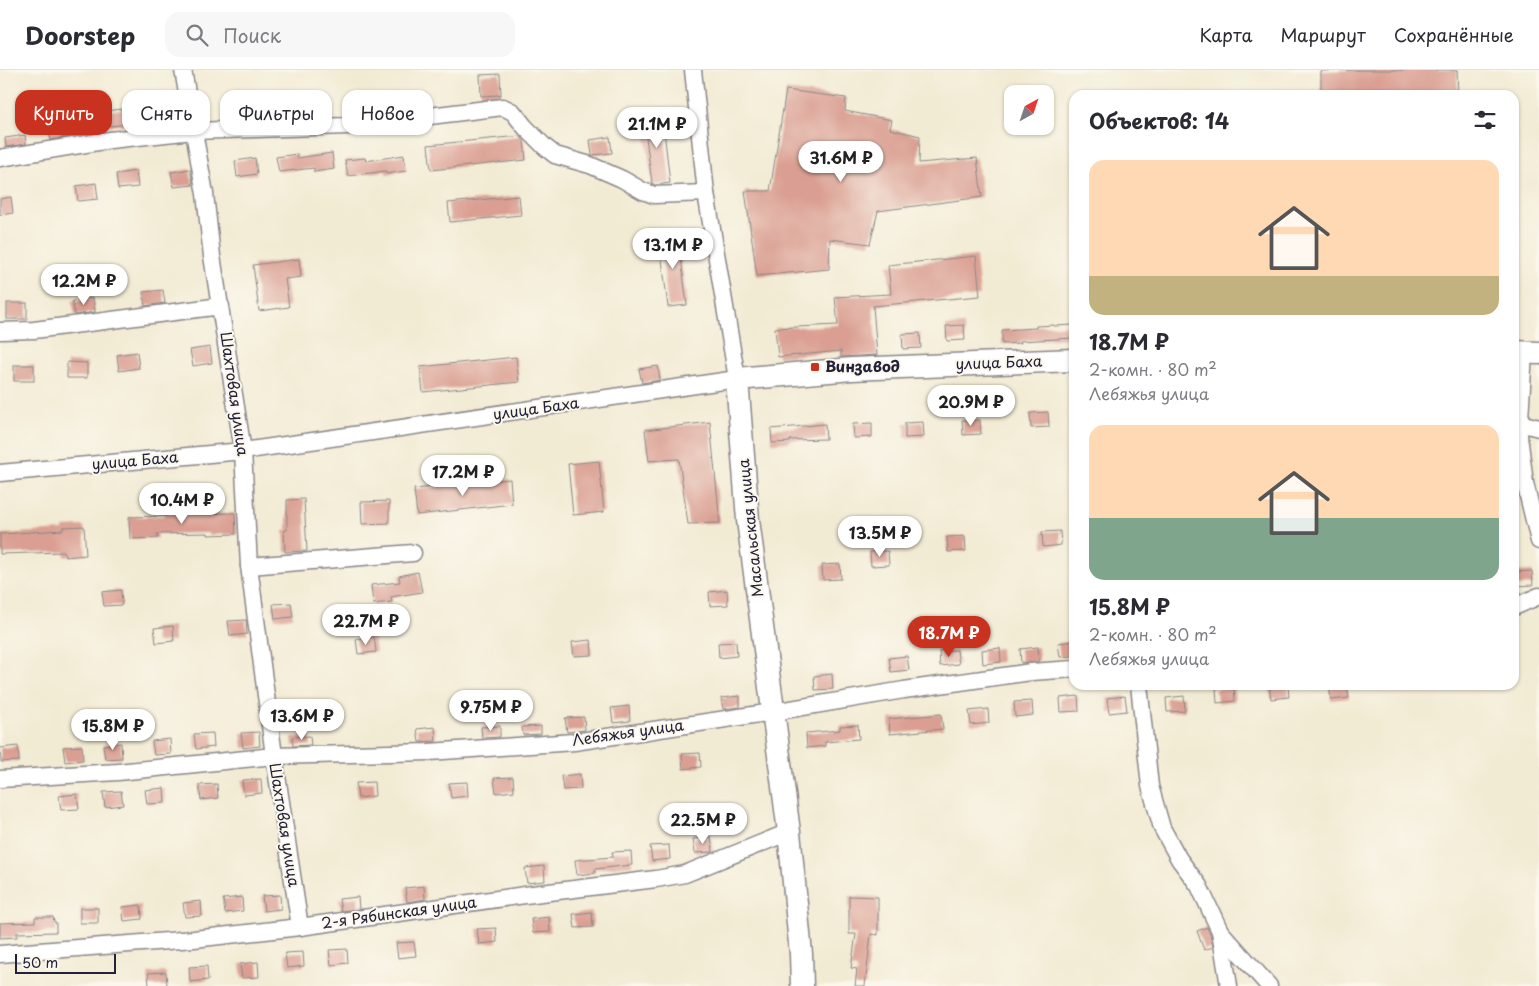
<!DOCTYPE html>
<html lang="ru">
<meta charset="utf-8">
<style>
:root{--surface:#fff;--page:#f7f7f7;--text:#2b2b33;--muted:#7c7c81;--line:#e1e1e2;--accent:#c8321e}
body{margin:0;font-family:"Playpen Sans",sans-serif;background:var(--page);color:var(--text);height:100vh;display:flex;flex-direction:column;font-size:19px;white-space:nowrap}
*{box-sizing:border-box;margin:0}
p{font-size:16px;color:var(--muted)}
.icon{flex:none;width:28px;height:28px;fill:none;stroke:currentColor;stroke-width:2;stroke-linecap:round;stroke-linejoin:round}
.map{position:relative;flex:1;overflow:hidden}
.drawer{position:absolute;left:1069px;top:20px;width:450px;height:600px;display:flex;flex-direction:column;background:var(--surface);border-radius:15px;box-shadow:0 1px 4px #0004}
.drawer>*{flex:none}
.hud{position:absolute;left:15px;top:20px;width:475px;height:45px;display:flex;gap:10px}
.needle{width:32px;rotate:40deg}
.tools{position:absolute;left:1004px;top:15px;display:grid;gap:10px}
.tools a{display:grid;place-items:center;width:50px;height:50px;border-radius:10px;background:var(--surface);box-shadow:0 1px 4px #0004;font-size:25px}
.scale{position:absolute;left:15px;bottom:12px;width:101px;box-sizing:border-box;padding-left:5px;border:2px solid #22223b;border-top:0;font-size:14px;line-height:18px;white-space:nowrap;color:#22223b;-webkit-text-stroke:4px #fbf7ec;paint-order:stroke}
.price{position:absolute;translate:-50% -42px;padding:0 11px;border-radius:18px;background:#fff;color:#222;font-size:16px;line-height:32px;filter:drop-shadow(0 1px 2px #0008)}
.price::after{content:'';position:absolute;left:50%;top:30px;width:15px;height:11px;margin-left:-8px;background:inherit;clip-path:polygon(0 0,100% 0,50% 100%)}
.price.selected{background:var(--accent);color:#fff}
ul{padding:0;list-style:none}
li{display:grid;align-content:center;gap:10px;height:265px;padding:0 20px}
li span{display:grid;place-items:center;height:155px;border-radius:15px;color:#555}
li>.icon{margin-inline-start:auto}
span .icon{width:90px;height:90px;fill:#fffc;stroke-width:1}
li b{font-size:21px}
h2{display:flex;justify-content:space-between;align-items:center;height:60px;padding:0 20px;font-size:21px}
.pill{padding:0 18px;border-radius:15px;background:var(--surface);box-shadow:0 1px 4px #0004;font-size:18px;line-height:45px}
.pill.selected{background:var(--accent);color:#fff}
header{display:flex;align-items:center;gap:30px;box-sizing:border-box;height:70px;padding:0 25px;background:var(--surface);border-bottom:1px solid var(--line)}
header strong{font-size:24px}
nav{display:flex;gap:28px;margin-inline-start:auto;font-size:18px}
.search{width:350px;height:45px;background:var(--page);display:flex;align-items:center;gap:12px;box-sizing:border-box;padding:0 18px;border-radius:15px;color:var(--muted);font-size:19px}
.map>svg:first-child{display:block}
.building{fill:#da9f92}
.lines{fill:none;stroke-linecap:round;stroke-linejoin:round}
.street-casing{stroke:#8a8688;stroke-width:19}
.secondary-casing{stroke:#8a8688;stroke-width:25}
.street{stroke:#fff;stroke-width:16}
.secondary{stroke:#fff;stroke-width:22}
.poi-dot{fill:#c8321e;stroke:#fbf7ec;stroke-width:2}
.labels{text-anchor:middle;stroke-width:4;stroke-linejoin:round;paint-order:stroke}
.street-label{font-size:15px;fill:#22223b;stroke:#fbf7ec}
.poi-label{font-size:15px;font-weight:bold;fill:#22223b;stroke:#fbf7ec;text-anchor:start}
</style>
<header>
<strong>Doorstep</strong>
<div class="search"><svg class="icon" aria-label="search" viewBox="0 0 24 24"><circle cx="10" cy="10" r="6"/><path d="M15 15l6 6"/></svg>Поиск</div>
<nav><a>Карта</a><a>Маршрут</a><a>Сохранённые</a></nav>
</header>
<div class="map">
<svg width="1539" height="916" viewBox="0 0 1539 916">
<rect width="100%" height="100%" fill="#fbf7ec"/>
<filter id="ink" filterUnits="userSpaceOnUse"><feTurbulence type="fractalNoise" baseFrequency=".02" numOctaves="2"/><feDisplacementMap in="SourceGraphic" scale="10" xChannelSelector="R" yChannelSelector="G"/><feConvolveMatrix kernelMatrix="1 2 1 2 8 2 1 2 1" color-interpolation-filters="sRGB"/></filter>
<filter id="wash" filterUnits="userSpaceOnUse"><feTurbulence type="fractalNoise" baseFrequency=".0096" numOctaves="4" result="noise"/><feDisplacementMap in="SourceGraphic" scale="20" xChannelSelector="R" yChannelSelector="G"/><feGaussianBlur stdDeviation="1.12" result="paint"/><feColorMatrix in="noise" values="0 0 0 0 0 0 0 0 0 0 0 0 0 0 0 0 0 1.4 0 .05"/><feComposite in="paint" operator="in"/></filter>
<g filter="url(#wash)">
<rect width="100%" height="100%" fill="#f2ebd4"/>
<g id="blocks">
<g class="building">
<path d="M1357,0H1457L1458,25H1321V1Z"/>
<path d="M500,4L501,25L481,26L480,5Z"/>
<path d="M786,20L846,28L845,41L892,50L890,59L920,66L919,93L977,88L982,127L878,141L870,174L830,169L829,199L757,206L745,121H770Z"/>
<path d="M426,23L427,36L408,39L405,26Z"/>
<path d="M370,28L372,43L352,45L349,30Z"/>
<path d="M175,34L177,50L157,53L155,37Z"/>
<path d="M247,36L248,49L228,50L226,39Z"/>
<path d="M325,36L326,47H306L305,39Z"/>
<path d="M128,38L130,54L110,56L107,41Z"/>
<path d="M662,43L670,113L655,115L652,113L643,45Z"/>
<path d="M69,54L71,66L51,70L48,57Z"/>
<path d="M25,65L26,74L6,77L5,68Z"/>
<path d="M520,66L524,71L526,90L431,100L428,75Z"/>
<path d="M610,67L612,83L592,85L590,70Z"/>
<path d="M332,83L334,99L314,102V98L279,102L276,87L297,84V88Z"/>
<path d="M404,85L406,101L386,104V101L348,106L345,90L365,88L366,91Z"/>
<path d="M255,88L257,104L237,107L235,91Z"/>
<path d="M190,99L193,115L174,117L171,102Z"/>
<path d="M136,101L138,117L118,119L116,104Z"/>
<path d="M96,113L98,129L78,131L76,116Z"/>
<path d="M519,126L521,145L450,152L448,133Z"/>
<path d="M11,127L13,143L0,145V129Z"/>
<path d="M678,164L687,235L668,237L659,166Z"/>
<path d="M976,186L980,226L873,236L877,285L841,287V281L778,287L775,258L838,255L835,227L891,224L888,195Z"/>
<path d="M299,189L301,207L285,209L289,237L259,241L253,195Z"/>
<path d="M163,220L165,233L145,236L143,222Z"/>
<path d="M93,228L95,242L75,245L72,231Z"/>
<rect x="7" y="233" width="20" height="16"/>
<path d="M964,255L965,270L947,271L946,256Z"/>
<path d="M1054,255V256L1074,255V268L1020,271L1021,273L1002,274V260L1036,258V256Z"/>
<path d="M920,263L921,278L903,279L902,264Z"/>
<path d="M210,277L212,293L193,296L190,280Z"/>
<path d="M137,282L139,298L119,301L117,285Z"/>
<path d="M516,287L519,312L423,322L420,297Z"/>
<path d="M67,292L87,293V308H67Z"/>
<rect x="14" y="295" width="20" height="16"/>
<path d="M658,296L660,310L642,313L639,299Z"/>
<path d="M1048,342L1049,357L1031,358L1030,343Z"/>
<path d="M962,350H980L981,364L963,365Z"/>
<path d="M710,352L720,453L688,454L679,389L649,391L645,360Z"/>
<path d="M923,352L924,367L905,368V353Z"/>
<path d="M872,353V367L854,368L853,354Z"/>
<path d="M825,354L826,369L790,370V372L772,373L771,359Z"/>
<path d="M599,391L604,442L573,445L568,394Z"/>
<path d="M510,409L512,434L417,445L414,419Z"/>
<path d="M304,429L307,481L285,482L284,461L287,460V430Z"/>
<path d="M389,431V453L362,454L361,432Z"/>
<path d="M193,441V444L235,443L236,464L208,465V463L157,464L158,468L130,469L129,447L165,446V442Z"/>
<path d="M84,456L86,485L65,487L64,482L0,484V464L63,460V457Z"/>
<path d="M1060,461L1061,475L1043,477L1042,462Z"/>
<path d="M965,466L966,481L948,482L947,467Z"/>
<path d="M888,481L889,495L871,496L870,482Z"/>
<path d="M840,494L841,509L823,510L822,495Z"/>
<path d="M1532,501L1533,515L1515,516L1514,502Z"/>
<path d="M418,502L422,522L391,527L392,532L373,534L371,515L400,512L399,506Z"/>
<path d="M121,520L122,535L104,536L102,522Z"/>
<path d="M727,520L728,535L710,536L709,522Z"/>
<path d="M291,533L293,547L275,549L273,534Z"/>
<path d="M246,550L247,564L230,566L228,551Z"/>
<path d="M173,556L174,571L156,573L154,558Z"/>
<path d="M374,567L376,582L358,584L356,569Z"/>
<path d="M591,570L592,585L574,586L572,572Z"/>
<path d="M1074,571V586L1060,587L1058,573Z"/>
<path d="M736,572L737,586L719,588L718,573Z"/>
<path d="M1038,577L1039,591L1021,593L1020,579Z"/>
<path d="M1000,578L1001,592L983,594L982,580Z"/>
<path d="M957,580L959,594L940,596L939,581Z"/>
<path d="M907,586L909,600L891,602L889,588Z"/>
<path d="M832,604L833,619L815,620L814,606Z"/>
<path d="M1269,615H1288L1289,627L1271,629Z"/>
<path d="M1329,615H1347L1349,628L1331,630Z"/>
<path d="M1234,617L1235,631L1217,633L1216,619Z"/>
<path d="M740,626V637L723,639L721,628Z"/>
<path d="M1078,626L1079,641L1061,642L1060,628Z"/>
<path d="M1125,626L1127,641L1109,643L1107,628Z"/>
<path d="M1184,626L1185,641L1167,642L1166,628Z"/>
<path d="M1032,631L1033,645L1015,647L1014,632Z"/>
<path d="M629,636L630,651L613,653L611,638Z"/>
<path d="M988,639L989,653L971,655L969,641Z"/>
<path d="M941,644L943,659L890,664L889,649Z"/>
<path d="M584,647L585,660L567,662L565,648Z"/>
<path d="M858,655L859,669L825,672V676L807,678L806,663L840,660V656Z"/>
<path d="M500,656V667L482,668L481,657Z"/>
<path d="M541,656V664L523,665L522,657Z"/>
<path d="M435,657L436,671L419,672L417,659Z"/>
<path d="M259,662L260,676L243,678L241,663Z"/>
<path d="M213,663L214,677L196,679L194,664Z"/>
<path d="M310,666L311,675L293,676L292,667Z"/>
<path d="M170,669L171,684L154,685L152,671Z"/>
<path d="M121,673L122,688L105,689L103,675Z"/>
<path d="M18,676L19,691L1,692L0,678Z"/>
<path d="M82,676L83,690L65,692L63,677Z"/>
<path d="M700,683L701,697L683,699L682,684Z"/>
<path d="M580,704L581,719L563,720L561,706Z"/>
<path d="M513,707L514,721L496,723L494,708Z"/>
<path d="M261,709L262,723L244,725L242,710Z"/>
<path d="M374,712L375,726L358,728L356,713Z"/>
<path d="M467,712L468,726L451,728L449,713Z"/>
<path d="M217,714L218,728L201,730L199,715Z"/>
<path d="M164,718L165,733L147,734L145,720Z"/>
<path d="M121,721L123,735L105,737L103,722Z"/>
<path d="M77,724L79,739L61,740L59,726Z"/>
<path d="M711,767L713,782L695,783L693,769Z"/>
<path d="M669,775L670,789L652,791L650,776Z"/>
<path d="M631,781L632,795L595,799V803L577,805L575,790L613,787L612,782Z"/>
<path d="M544,796L545,811L527,813L525,798Z"/>
<path d="M424,816L425,829L407,832L405,818Z"/>
<path d="M280,825L281,839L264,841L262,826Z"/>
<path d="M849,826L878,827V865L871,864L865,916H855L857,899L851,898L856,864H849Z"/>
<path d="M242,827L243,841L225,843L223,829Z"/>
<path d="M358,827L359,839L341,841L339,829Z"/>
<path d="M201,831L202,846L185,847L183,833Z"/>
<path d="M141,835L142,849L124,851L122,837Z"/>
<rect x="80" y="838" width="18" height="15"/>
<path d="M592,842L593,857L575,858L573,844Z"/>
<path d="M35,847H53L54,852H56V862L17,863V867L0,868V853L35,852Z"/>
<path d="M549,847L550,862L533,863L531,849Z"/>
<path d="M1207,857L1210,864L1213,877L1204,880L1197,861Z"/>
<path d="M496,858L497,872L479,874L477,859Z"/>
<path d="M414,872L416,886L398,888L396,873Z"/>
<path d="M347,879L348,893L331,895L329,880Z"/>
<path d="M303,882L304,896L287,898L285,883Z"/>
<path d="M258,892L259,907L242,908L240,894Z"/>
<path d="M207,896L208,910L190,912L189,897Z"/>
<path d="M166,902L167,916H149L148,903Z"/>
</g>
</g>
</g>
<g filter="url(#ink)">
<use href="#blocks" fill-opacity="0" stroke="#8a8688" stroke-width="1"/>
<g class="lines">
<defs>
<g id="street">
<path d="M183,0L205,124L212,186L243,381L249,496L274,686L300,857"/>
<path d="M0,88L110,70L193,61L348,56L503,37L513,42L525,57L545,77L555,85L590,95L622,109L643,121L654,125L706,123"/>
<path d="M0,261L34,260L221,236"/>
<path d="M1524,282L1519,366L1525,413L1539,471"/>
<path d="M1520,353L1539,358"/>
<path d="M0,403L243,381L737,309L706,123L693,0"/>
<path d="M249,496L413,483"/>
<path d="M1514,537L1539,526"/>
<path d="M1139,615L1150,716L1162,758L1179,789L1199,816L1220,861L1269,916"/>
<path d="M0,709L118,702L274,686L429,682L574,672L773,642L904,620L1031,602L1074,599"/>
<path d="M1220,861L1229,916"/>
<path d="M0,884L194,869L300,857L525,825L656,809L685,804L789,762"/>
</g>
<g id="secondary">
<path d="M1514,282L1539,283"/>
<path d="M802,916L801,884L789,762L748,450L737,309L852,299L1074,290"/>
</g>
</defs>
<use href="#street" class="street-casing"/>
<use href="#secondary" class="secondary-casing"/>
<use href="#street" class="street"/>
<use href="#secondary" class="secondary"/>
</g>
</g>
<rect class="poi-dot" x="810" y="292" width="10" height="10" rx="2.5"/>
<g class="labels">
<g class="street-label">
<text transform="translate(999 293) rotate(-2)" y="5">улица Баха</text>
<text transform="translate(234 324) rotate(82)" y="5">Шахтовая улица</text>
<text transform="translate(536 339) rotate(-8)" y="5">улица Баха</text>
<text transform="translate(135 391) rotate(-5)" y="5">улица Баха</text>
<text transform="translate(751 458) rotate(-96)" y="5">Масальская улица</text>
<text transform="translate(628 663) rotate(-8)" y="5">Лебяжья улица</text>
<text transform="translate(284 755) rotate(81)" y="5">Шахтовая улица</text>
<text transform="translate(399 843) rotate(-8)" y="5">2-я Рябинская улица</text>
</g>
<g class="poi-label">
<text x="825" y="302">Винзавод</text>
</g>
</g>
</svg>
<div class="tools">
<a><svg class="needle" viewBox="-14 -14 28 28"><path d="M0-13l5 13h-10z" fill="#e53935"/><path d="M0 13l5-13h-10z" fill="#7c7c81"/></svg></a>
</div>
<div class="scale">50 m</div>
<b class="price" style="left:657px;top:79px">21.1M ₽</b>
<b class="price" style="left:841px;top:113px">31.6M ₽</b>
<b class="price" style="left:673px;top:200px">13.1M ₽</b>
<b class="price" style="left:84px;top:236px">12.2M ₽</b>
<b class="price" style="left:971px;top:357px">20.9M ₽</b>
<b class="price" style="left:463px;top:427px">17.2M ₽</b>
<b class="price" style="left:182px;top:455px">10.4M ₽</b>
<b class="price" style="left:880px;top:488px">13.5M ₽</b>
<b class="price" style="left:366px;top:576px">22.7M ₽</b>
<b class="price selected" style="left:949px;top:588px">18.7M ₽</b>
<b class="price" style="left:491px;top:662px">9.75M ₽</b>
<b class="price" style="left:302px;top:671px">13.6M ₽</b>
<b class="price" style="left:113px;top:681px">15.8M ₽</b>
<b class="price" style="left:703px;top:775px">22.5M ₽</b>
<div class="hud">
<a class="pill selected">Купить</a>
<a class="pill">Снять</a>
<a class="pill">Фильтры</a>
<a class="pill">Новое</a>
</div>
<section class="drawer">
<h2>Объектов: 14<svg class="icon" aria-label="filters" viewBox="0 0 24 24"><path d="M4 7h16M4 17h16"/><circle cx="9" cy="7" r="2"/><circle cx="15" cy="17" r="2"/></svg></h2>
<ul>
<li><span style="background:linear-gradient(#ffd9b3 75%,#c2b280 0)"><svg class="icon" aria-label="home" viewBox="0 0 24 24"><path d="M3 11l9-7 9 7M6 9v11h12V9"/></svg></span><div><b>18.7M ₽</b><p>2-комн. · 80 m²</p><p>Лебяжья улица</p></div></li>
<li><span style="background:linear-gradient(#ffd9b3 60%,#7fa58c 0)"><svg class="icon" aria-label="home" viewBox="0 0 24 24"><path d="M3 11l9-7 9 7M6 9v11h12V9"/></svg></span><div><b>15.8M ₽</b><p>2-комн. · 80 m²</p><p>Лебяжья улица</p></div></li>
</ul>
</section>
</div>
